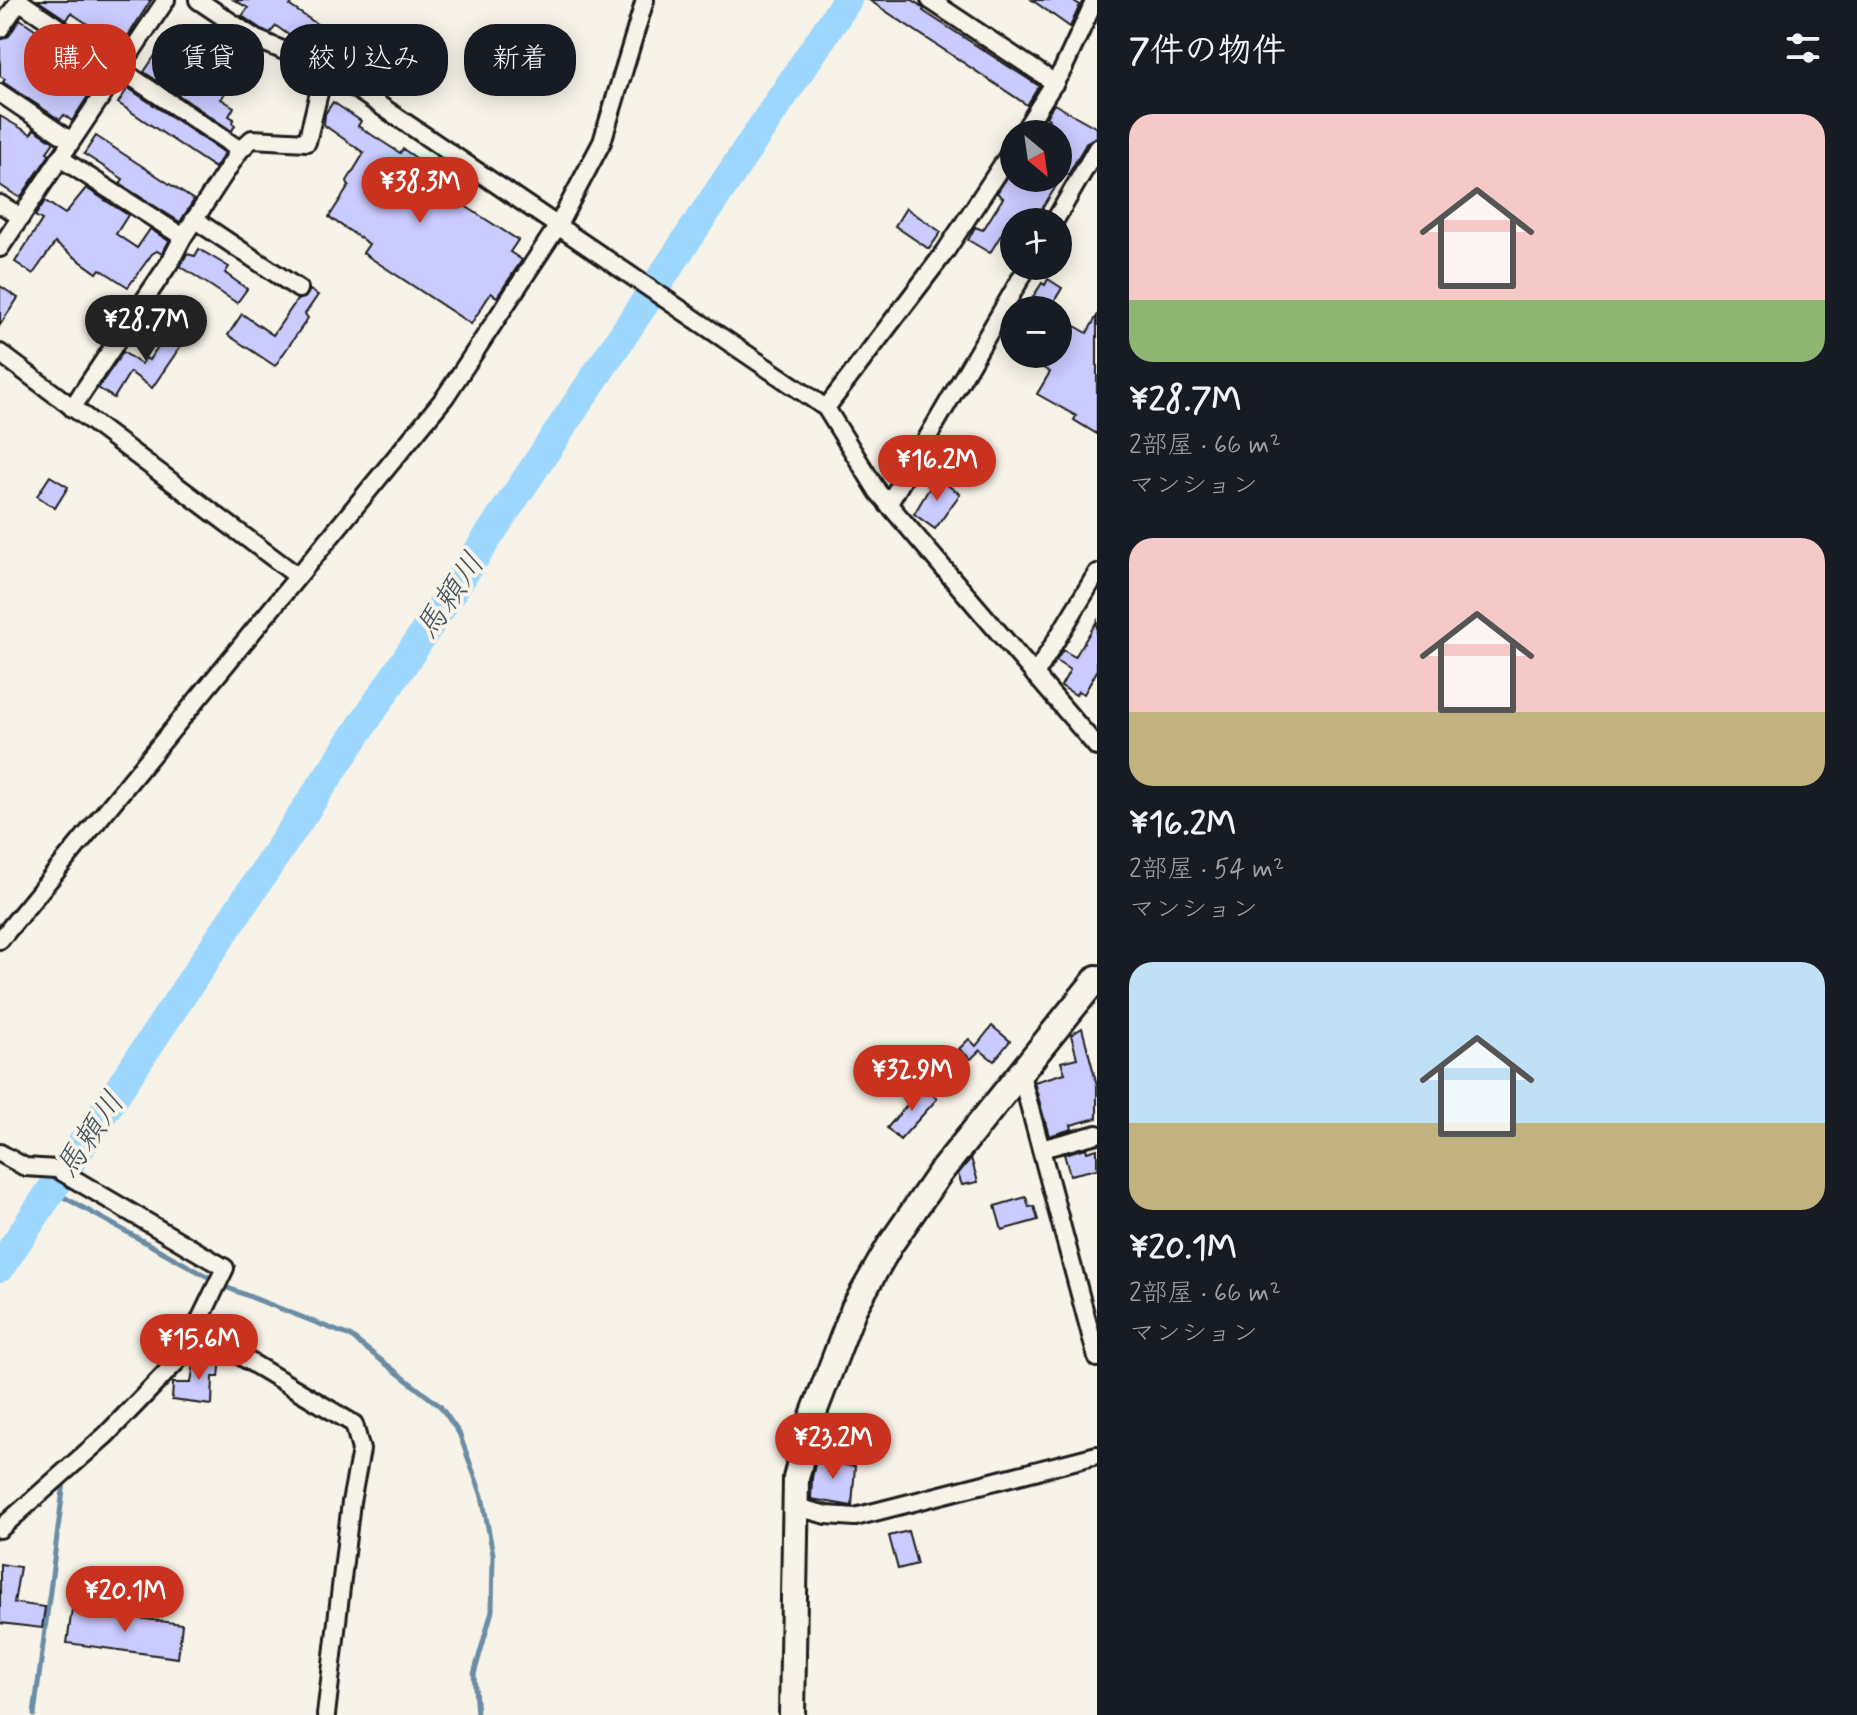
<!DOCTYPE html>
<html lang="ja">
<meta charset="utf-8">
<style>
:root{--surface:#171b24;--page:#242831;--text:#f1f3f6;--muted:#9ea1a6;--accent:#c8321e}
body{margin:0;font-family:Mynerve,"Klee One",sans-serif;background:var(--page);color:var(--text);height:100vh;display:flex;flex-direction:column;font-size:30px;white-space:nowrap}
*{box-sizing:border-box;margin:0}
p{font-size:26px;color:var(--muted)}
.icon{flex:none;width:44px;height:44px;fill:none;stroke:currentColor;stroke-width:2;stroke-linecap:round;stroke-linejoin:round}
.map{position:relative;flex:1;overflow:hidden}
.drawer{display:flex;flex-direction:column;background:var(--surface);width:760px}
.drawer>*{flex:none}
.banner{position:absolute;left:24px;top:24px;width:760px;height:72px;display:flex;gap:16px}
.needle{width:52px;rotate:151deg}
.controls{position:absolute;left:1000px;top:120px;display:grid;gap:16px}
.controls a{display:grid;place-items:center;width:72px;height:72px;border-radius:50%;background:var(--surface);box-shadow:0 4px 20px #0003;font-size:40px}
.price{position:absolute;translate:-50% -68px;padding:0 18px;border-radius:28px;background:var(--accent);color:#fff;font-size:26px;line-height:52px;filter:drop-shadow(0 2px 4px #0008)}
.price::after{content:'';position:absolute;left:50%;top:48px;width:24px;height:18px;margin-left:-12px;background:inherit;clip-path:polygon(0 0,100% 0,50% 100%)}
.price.active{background:#222;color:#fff}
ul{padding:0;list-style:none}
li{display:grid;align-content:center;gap:16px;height:424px;padding:0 32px}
li span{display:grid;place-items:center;height:248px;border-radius:24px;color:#555}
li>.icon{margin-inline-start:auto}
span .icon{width:144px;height:144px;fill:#fffc;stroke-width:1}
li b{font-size:34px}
h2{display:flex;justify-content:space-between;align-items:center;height:96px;padding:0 32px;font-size:34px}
.chip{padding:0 28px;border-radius:32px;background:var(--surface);box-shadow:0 4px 20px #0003;font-size:28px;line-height:72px}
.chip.active{background:var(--accent);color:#fff}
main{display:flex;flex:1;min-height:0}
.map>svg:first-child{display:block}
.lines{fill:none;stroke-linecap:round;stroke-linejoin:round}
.stream{stroke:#6a8ca4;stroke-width:5}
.river{stroke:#9ed7fe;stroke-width:30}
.building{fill:#cacbfe;stroke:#1c1c1c;stroke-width:2}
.street-casing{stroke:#1c1c1c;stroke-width:22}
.secondary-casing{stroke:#1c1c1c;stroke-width:30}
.street{stroke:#f7f3e8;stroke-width:16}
.secondary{stroke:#f7f3e8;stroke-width:24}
.labels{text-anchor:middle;stroke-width:8;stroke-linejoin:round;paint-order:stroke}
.water-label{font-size:32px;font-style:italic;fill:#435460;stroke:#f7f3e8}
</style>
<main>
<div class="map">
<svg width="1097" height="1715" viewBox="0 0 1097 1715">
<rect width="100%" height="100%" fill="#f7f3e8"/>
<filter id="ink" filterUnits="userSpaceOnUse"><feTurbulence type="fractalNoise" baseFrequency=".0125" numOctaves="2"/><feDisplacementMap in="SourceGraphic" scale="16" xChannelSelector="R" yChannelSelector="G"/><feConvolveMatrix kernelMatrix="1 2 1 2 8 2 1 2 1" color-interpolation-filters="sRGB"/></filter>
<g filter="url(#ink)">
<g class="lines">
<g class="stream">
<path d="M51,1190L228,1288L350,1336L440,1406L459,1433L482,1496L493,1554L492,1611L474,1674L477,1715"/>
<path d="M34,1715L64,1482"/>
</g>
<path class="river" d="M0,1267L847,0"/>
</g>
<g class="building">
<path d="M37,0H151L124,42L106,30L99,42L87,34L92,27L71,13L67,20Z"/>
<path d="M234,0H294L290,6L317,24L303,45L276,26L270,33L261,29L242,16L248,8Z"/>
<path d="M869,0H913L924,9L923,11L1039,86L1027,105Z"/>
<path d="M1032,0H1072L1080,5L1070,27Z"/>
<path d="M20,19L102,74L72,121L64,115L60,120L3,82L5,79L0,76V40L9,36Z"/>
<path d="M184,35L239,72L221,99L234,107L229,116L234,119L232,123L235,125L232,131L144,72L156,54L167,61Z"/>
<path d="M128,88L225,153L215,168L118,103Z"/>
<path d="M333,102L361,121L358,126L400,153L403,149L444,177L437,188L518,240L510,252L522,260L497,297L491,293L471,324L363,253L369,244L329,217L349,186L347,181L364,153L324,125L325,114Z"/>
<path d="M1054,104L1097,128V137L1087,142L1068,175L1058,169V134H1041L1049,119L1046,117Z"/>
<path d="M0,116L31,134L34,129L54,142L47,152L50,154L20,198L0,185Z"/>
<path d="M96,136L194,200L180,222L120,184L123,179L84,154Z"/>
<path d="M1014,167V182L1016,178H1061L1034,222H1009L990,253L968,240L975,227L983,230L1003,198L997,193Z"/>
<path d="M86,188L128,215L116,234L137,248L150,229L169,241L162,254L157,251L152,254L128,287L100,269L97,273L55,243L33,274L15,262L42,220L35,216L45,201L65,214Z"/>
<path d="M906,208L941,232L929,249L895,226Z"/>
<path d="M199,249L229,267L225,273L247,289L237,303L180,266L187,254L195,256Z"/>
<path d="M1048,279L1062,288L1050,308L1033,297L1042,283L1045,285Z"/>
<path d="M0,286L18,298L0,325Z"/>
<path d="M310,290L318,295L305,314L308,318L275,366L228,335L242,314L273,335L297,300L305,298Z"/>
<path d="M1058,316L1087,333L1097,316V434L1074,420L1076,416L1037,394L1050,372L1018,354H1058Z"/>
<path d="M175,321L191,331L152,388L130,372L114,398L98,388L123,352L141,364L146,358L149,360Z"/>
<path d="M50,476L68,487L55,508L37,496Z"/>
<path d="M936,477L960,494L935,529L914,514Z"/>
<path d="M1097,621V671L1084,694L1078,691L1076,695L1061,686L1070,670L1056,661L1063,650L1075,657Z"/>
<path d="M992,1026L1010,1041L994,1061L980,1050L971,1059L959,1049L969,1039L976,1046Z"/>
<path d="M1082,1028L1097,1085V1118L1071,1125L1072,1129L1049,1136L1034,1082L1065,1073L1061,1062L1077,1058L1071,1035Z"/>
<path d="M924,1086L937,1099L900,1140L887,1128Z"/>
<path d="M1086,1148L1087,1152L1097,1149V1169L1070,1175L1064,1154Z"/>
<path d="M971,1158L978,1182L962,1185L958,1174Z"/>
<path d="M1026,1197L1029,1207L1034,1206L1038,1220L1002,1230L995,1206Z"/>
<path d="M195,1356L221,1359L219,1377H213L212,1405L172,1400L173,1383H191Z"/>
<path d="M817,1455L845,1460L844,1465L855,1466L852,1506L811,1499L812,1478Z"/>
<path d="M908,1531L917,1564L898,1569L889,1536Z"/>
<path d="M0,1564L20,1567L14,1603L45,1607L42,1628L0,1623Z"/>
<path d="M72,1609L182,1624L178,1658L67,1643Z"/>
</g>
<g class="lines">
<defs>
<g id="street">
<path d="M198,0L256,39L325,68L826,408L878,492L1097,747"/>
<path d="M930,0L1055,83"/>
<path d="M0,29L19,1L240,150"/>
<path d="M0,93L71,141"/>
<path d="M1022,134L1063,69L1095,0"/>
<path d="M60,158L183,237"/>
<path d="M0,204L21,217"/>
<path d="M194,219L299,289"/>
<path d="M1054,222L1097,148"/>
<path d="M0,248L166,0"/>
<path d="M0,353L296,575"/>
<path d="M72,408L170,262L183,237L240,150L252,139L307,142L325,68"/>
<path d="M826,408L945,252L1014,147"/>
<path d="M888,505L1028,266"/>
<path d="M1035,675L1097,573"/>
<path d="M0,940L445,397L557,227L602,142L645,0"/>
<path d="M1020,1071L1097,1358"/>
<path d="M1041,1149L1097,1134"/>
<path d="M0,1153L25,1167L57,1169L225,1268L183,1355L106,1435L0,1529"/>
<path d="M197,1330L354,1424L361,1450L351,1502L326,1715"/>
<path d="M796,1507L827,1515L855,1517L1097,1455"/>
</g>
<path id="secondary" d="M792,1715L796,1478L810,1423L854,1308L890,1245L939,1174L1097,978"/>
</defs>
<use href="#street" class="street-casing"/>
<use href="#secondary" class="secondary-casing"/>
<use href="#street" class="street"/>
<use href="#secondary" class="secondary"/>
</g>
</g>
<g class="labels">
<g class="water-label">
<text transform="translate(449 595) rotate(-56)" y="11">馬頼川</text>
<text transform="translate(89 1134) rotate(-56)" y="11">馬頼川</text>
</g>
</g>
</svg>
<div class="controls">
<a><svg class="needle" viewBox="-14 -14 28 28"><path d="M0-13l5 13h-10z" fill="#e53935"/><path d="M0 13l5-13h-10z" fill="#9ea1a6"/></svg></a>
<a>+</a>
<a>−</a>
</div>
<b class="price" style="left:420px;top:225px">¥38.3M</b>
<b class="price active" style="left:146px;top:363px">¥28.7M</b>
<b class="price" style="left:937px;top:503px">¥16.2M</b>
<b class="price" style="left:912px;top:1113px">¥32.9M</b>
<b class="price" style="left:199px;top:1382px">¥15.6M</b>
<b class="price" style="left:833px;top:1481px">¥23.2M</b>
<b class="price" style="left:125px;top:1634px">¥20.1M</b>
<div class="banner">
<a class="chip active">購入</a>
<a class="chip">賃貸</a>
<a class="chip">絞り込み</a>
<a class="chip">新着</a>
</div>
</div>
<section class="drawer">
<h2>7件の物件<svg class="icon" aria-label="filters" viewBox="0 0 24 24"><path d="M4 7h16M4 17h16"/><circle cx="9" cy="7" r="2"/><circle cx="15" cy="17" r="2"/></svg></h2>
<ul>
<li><span style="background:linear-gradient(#f6c9c9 75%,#8fb573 0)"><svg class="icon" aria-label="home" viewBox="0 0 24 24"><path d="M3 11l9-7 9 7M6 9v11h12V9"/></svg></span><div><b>¥28.7M</b><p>2部屋 · 66 m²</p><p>マンション</p></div></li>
<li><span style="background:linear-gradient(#f6c9c9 70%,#c2b280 0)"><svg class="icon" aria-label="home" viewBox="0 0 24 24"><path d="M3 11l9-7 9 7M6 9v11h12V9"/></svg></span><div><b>¥16.2M</b><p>2部屋 · 54 m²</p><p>マンション</p></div></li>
<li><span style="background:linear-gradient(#bfe0f5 65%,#c2b280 0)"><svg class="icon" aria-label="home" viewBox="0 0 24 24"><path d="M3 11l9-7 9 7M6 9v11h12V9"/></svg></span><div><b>¥20.1M</b><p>2部屋 · 66 m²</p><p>マンション</p></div></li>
</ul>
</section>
</main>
